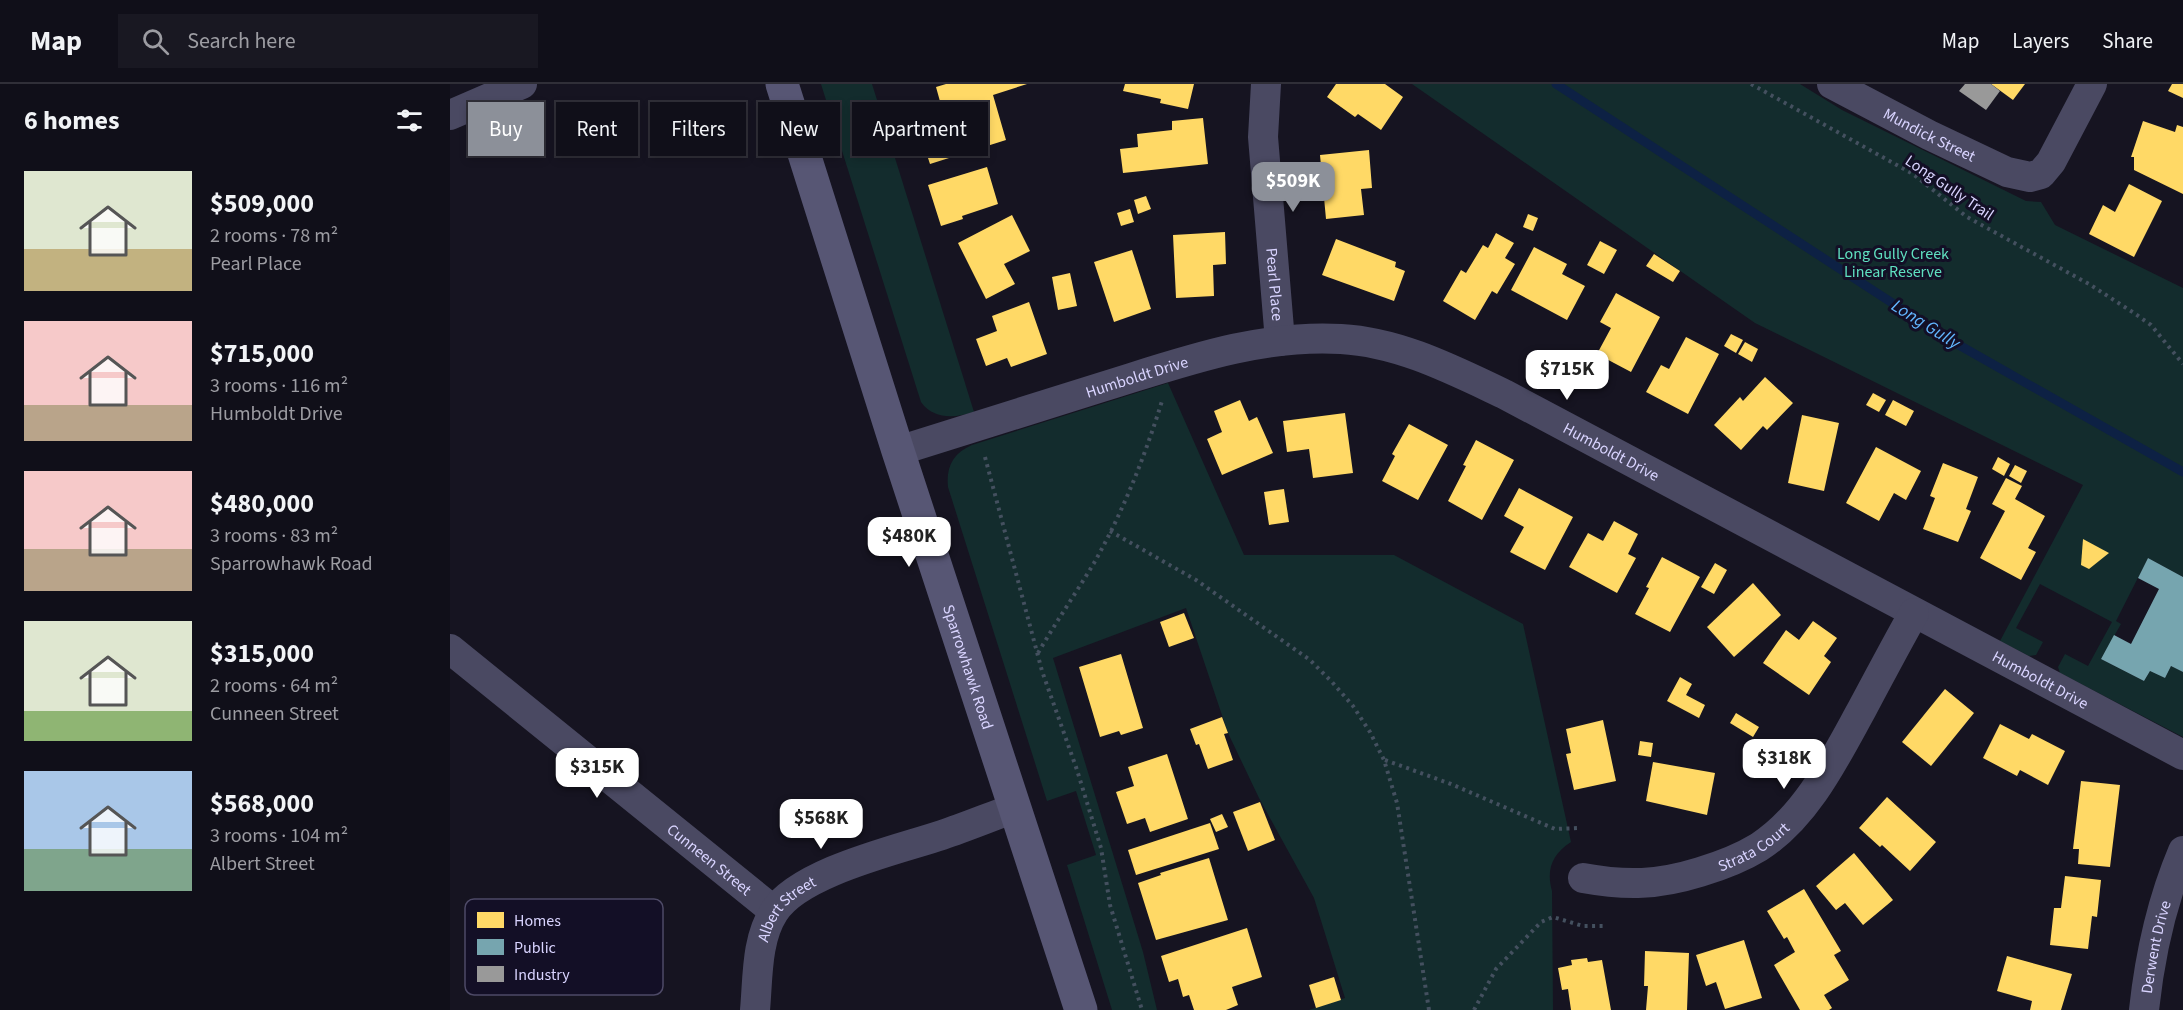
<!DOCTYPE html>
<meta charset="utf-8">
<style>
:root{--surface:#100f19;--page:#191822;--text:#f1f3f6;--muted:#9c9ca2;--line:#302f38;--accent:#8c9099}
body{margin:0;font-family:"Source Sans 3",sans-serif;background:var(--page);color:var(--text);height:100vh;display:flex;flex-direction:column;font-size:22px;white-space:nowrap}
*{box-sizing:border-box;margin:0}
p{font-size:20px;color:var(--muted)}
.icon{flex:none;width:33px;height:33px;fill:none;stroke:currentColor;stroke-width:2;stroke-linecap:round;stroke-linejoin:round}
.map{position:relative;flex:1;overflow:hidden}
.side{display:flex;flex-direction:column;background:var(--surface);width:450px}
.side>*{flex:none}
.banner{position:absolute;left:18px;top:18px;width:570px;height:54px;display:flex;gap:12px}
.price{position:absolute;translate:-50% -51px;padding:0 14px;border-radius:12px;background:#fff;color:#222;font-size:20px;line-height:39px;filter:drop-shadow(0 2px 3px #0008)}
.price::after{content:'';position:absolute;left:50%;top:36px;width:18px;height:14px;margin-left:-9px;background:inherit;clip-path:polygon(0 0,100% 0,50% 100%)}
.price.current{background:var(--accent);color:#fff}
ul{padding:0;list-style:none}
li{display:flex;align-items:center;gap:18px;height:150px;padding:0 24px}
li span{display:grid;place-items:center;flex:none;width:168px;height:120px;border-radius:0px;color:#555}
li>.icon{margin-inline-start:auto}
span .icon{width:72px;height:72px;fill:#fffc;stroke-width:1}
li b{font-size:26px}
h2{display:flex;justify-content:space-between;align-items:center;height:72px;padding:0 24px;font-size:26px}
.pill{padding:0 21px;border-radius:0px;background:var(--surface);box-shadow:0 3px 9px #0003,0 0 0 2px var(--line);font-size:21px;line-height:54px}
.pill.current{background:var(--accent);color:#fff}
header{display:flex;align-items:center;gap:36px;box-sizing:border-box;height:84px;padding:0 30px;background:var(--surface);border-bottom:2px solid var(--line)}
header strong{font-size:28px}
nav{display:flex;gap:33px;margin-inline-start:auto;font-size:21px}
.search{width:420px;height:54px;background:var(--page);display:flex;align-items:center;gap:15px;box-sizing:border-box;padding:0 21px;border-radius:0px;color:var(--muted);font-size:22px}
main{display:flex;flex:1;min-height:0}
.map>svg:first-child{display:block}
.green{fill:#132c2d}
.homes{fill:#ffd966}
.public{fill:#76a5af}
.industry{fill:#999}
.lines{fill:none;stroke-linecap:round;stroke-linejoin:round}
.stream{stroke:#0d2144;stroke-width:9}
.path{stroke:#44505f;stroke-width:4;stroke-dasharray:3 4.5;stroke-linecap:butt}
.minor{stroke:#4a4962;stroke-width:30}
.secondary{stroke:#575674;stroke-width:33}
.labels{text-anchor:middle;stroke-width:6;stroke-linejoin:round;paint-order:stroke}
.street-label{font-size:16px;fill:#d9d4ff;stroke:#130f26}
.park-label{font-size:16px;fill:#5fe0c0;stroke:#130f26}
.water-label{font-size:18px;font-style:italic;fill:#62b6ff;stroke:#130f26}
.key{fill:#130f26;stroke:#4e4a67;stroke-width:1.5}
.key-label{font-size:16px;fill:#d9d4ff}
</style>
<header>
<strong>Map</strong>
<div class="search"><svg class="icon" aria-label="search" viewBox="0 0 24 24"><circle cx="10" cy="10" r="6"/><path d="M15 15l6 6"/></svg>Search here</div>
<nav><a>Map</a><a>Layers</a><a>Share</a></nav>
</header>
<main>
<section class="side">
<h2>6 homes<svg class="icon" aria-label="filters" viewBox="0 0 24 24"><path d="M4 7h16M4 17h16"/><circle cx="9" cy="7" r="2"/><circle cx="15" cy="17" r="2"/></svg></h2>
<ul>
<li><span style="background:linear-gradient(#dfe7d0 65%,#c2b280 0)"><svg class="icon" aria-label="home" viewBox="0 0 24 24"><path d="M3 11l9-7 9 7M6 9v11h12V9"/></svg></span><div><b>$509,000</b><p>2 rooms · 78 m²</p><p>Pearl Place</p></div></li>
<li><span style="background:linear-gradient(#f6c9c9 70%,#b9a48a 0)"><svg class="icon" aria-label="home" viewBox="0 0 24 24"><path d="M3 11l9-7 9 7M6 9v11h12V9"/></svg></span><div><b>$715,000</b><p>3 rooms · 116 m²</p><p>Humboldt Drive</p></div></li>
<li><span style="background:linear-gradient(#f6c9c9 65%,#b9a48a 0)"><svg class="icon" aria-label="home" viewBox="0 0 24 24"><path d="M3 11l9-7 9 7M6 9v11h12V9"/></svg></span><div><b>$480,000</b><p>3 rooms · 83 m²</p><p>Sparrowhawk Road</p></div></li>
<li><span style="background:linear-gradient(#dfe7d0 75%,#8fb573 0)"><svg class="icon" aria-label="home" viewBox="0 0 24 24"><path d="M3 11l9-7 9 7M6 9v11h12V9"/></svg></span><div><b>$315,000</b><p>2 rooms · 64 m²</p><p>Cunneen Street</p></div></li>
<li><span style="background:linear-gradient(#a9c7e8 65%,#7fa58c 0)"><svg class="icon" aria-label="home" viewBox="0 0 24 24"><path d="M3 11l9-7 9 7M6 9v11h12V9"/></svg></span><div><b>$568,000</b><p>3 rooms · 104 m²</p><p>Albert Street</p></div></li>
</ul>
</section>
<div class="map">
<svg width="1733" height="926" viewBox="0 0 1733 926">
<rect width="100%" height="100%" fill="#161421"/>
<g class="green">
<path d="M371,0H422L524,328C505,334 484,336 471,318Z"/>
<path d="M962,0H1350L1392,26L1576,117L1591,118L1605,141L1733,204V493L1698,474L1666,537L1671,540L1651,575L1694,597L1700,587L1715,594L1721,582L1733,588V653L1610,589L1608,583L1615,570L1638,582L1662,538L1590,500L1566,544L1593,558L1586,571L1579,572L1550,557L1633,401L1305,239Z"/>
<path d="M718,299L794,471H944L1073,540L1121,758C1102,770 1096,786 1102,807L1103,926H859L895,914L864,814L809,714L778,649L736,524L603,574L693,868L707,926H662L617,781L646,771L626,707L597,717L498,403C496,383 503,369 522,361Z"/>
</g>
<g class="homes">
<path d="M496,0H577L543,11L556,56L480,80L476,68L468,70L457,32L491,21L486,3Z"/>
<path d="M675,0H744L738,25L710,19L711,15L673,7Z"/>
<path d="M886,0H935L953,13L931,46L908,30L905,33L877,13Z"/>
<path d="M1541,0H1575L1563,16Z"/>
<path d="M1722,0H1733V14L1718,7Z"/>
<path d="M753,34L758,80L673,89L670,65L688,63L687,50L722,46V37Z"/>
<path d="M1693,37L1725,48L1727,41L1733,43V110L1684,86V73H1681Z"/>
<path d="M919,66L922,104L911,105L914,131L876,135L870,71Z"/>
<path d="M537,83L548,120L512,132L513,135L491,142L478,101Z"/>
<path d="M1679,100L1712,117L1684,173L1639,150L1653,121L1665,128Z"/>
<path d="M696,112L701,125L688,130L684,116Z"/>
<path d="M680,125L684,138L671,142L667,129Z"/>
<path d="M1078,130L1088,134L1083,147L1073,143Z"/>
<path d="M562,131L580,167L554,180L565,200L536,215L508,159Z"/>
<path d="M775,148L776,180L763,181L764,212L726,214L723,151Z"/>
<path d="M1046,149L1064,159L1055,174L1065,180L1047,210L1042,207L1025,236L993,217L1011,186L1016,189L1033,161L1038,164Z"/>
<path d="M886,155L946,178L945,183L955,187L944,217L872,191Z"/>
<path d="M1150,157L1167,166L1154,190L1137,181Z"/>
<path d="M1084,163L1117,180L1112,190L1135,202L1117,236L1061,206Z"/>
<path d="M682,166L701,225L664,238L644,178Z"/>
<path d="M1204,170L1230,187L1223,198L1196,182Z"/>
<path d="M620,189L627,222L608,226L602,193Z"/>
<path d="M1166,209L1210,233L1181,288L1147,270L1161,244L1150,238Z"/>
<path d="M579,218L597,270L561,283L557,274L536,282L526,255L547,247L542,232Z"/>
<path d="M1281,250L1293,256L1286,269L1274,262Z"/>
<path d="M1236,253L1269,270L1238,330L1196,308L1211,281L1219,285Z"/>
<path d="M1295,258L1308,265L1302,278L1288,270Z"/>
<path d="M1315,293L1343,319L1317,346L1313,342L1291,366L1264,341L1290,313L1293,317Z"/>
<path d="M1423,309L1436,316L1429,328L1416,321Z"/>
<path d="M790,316L799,337L807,333L823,369L772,391L757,355L772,348L764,327Z"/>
<path d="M1443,316L1464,327L1456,342L1435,331Z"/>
<path d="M895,329L903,389L863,394L859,365L837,368L833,337Z"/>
<path d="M1352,331L1389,339L1374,407L1338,399Z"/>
<path d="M959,340L998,361L968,416L932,397L945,372L942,370Z"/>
<path d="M1026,356L1064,376L1032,436L998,417L1016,382L1013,381Z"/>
<path d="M1426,363L1471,387L1456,416L1444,409L1429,437L1396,419Z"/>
<path d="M1548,373L1560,380L1554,392L1542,385Z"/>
<path d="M1493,379L1528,393L1516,425L1521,427L1508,458L1473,445L1485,414L1480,412Z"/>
<path d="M1565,381L1577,387L1571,399L1559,392Z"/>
<path d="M1556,394L1572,402L1565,415L1595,432L1578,464L1586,468L1571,496L1530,474L1555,427L1542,420Z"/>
<path d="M1069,404L1123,433L1095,486L1060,468L1074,443L1054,432Z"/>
<path d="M834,405L839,438L819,441L814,408Z"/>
<path d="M1164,437L1188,450L1178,470L1186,474L1167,509L1119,483L1138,449L1153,457Z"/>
<path d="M1633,455L1659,469L1639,485L1631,481Z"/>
<path d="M1212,473L1250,493L1220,548L1185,530L1199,504L1196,503Z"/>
<path d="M1265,479L1277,486L1264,510L1251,503Z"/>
<path d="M1303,499L1331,531L1284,573L1257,543Z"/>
<path d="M734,529L744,554L719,563L710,538Z"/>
<path d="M1363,537L1387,554L1374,572L1381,578L1359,611L1313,579L1336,546L1349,556Z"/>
<path d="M671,570L693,644L671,651L669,647L650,653L629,583Z"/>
<path d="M1230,593L1242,600L1236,611L1255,621L1249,634L1217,617Z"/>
<path d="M1495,605L1524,629L1481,682L1452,658Z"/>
<path d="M1286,629L1309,643L1303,653L1280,639Z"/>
<path d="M772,633L778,649L774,650L783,676L758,685L749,660L746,661L740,645Z"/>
<path d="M1153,636L1166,697L1124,706L1116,670L1121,669L1116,645Z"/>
<path d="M1550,640L1579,655L1582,650L1615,667L1598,701L1570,686L1567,692L1533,674Z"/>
<path d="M1190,657L1203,659L1201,673L1188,671Z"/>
<path d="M717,670L738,735L700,748L695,734L677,740L666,708L684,702L678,683Z"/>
<path d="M1203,678L1265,689L1257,731L1196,717Z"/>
<path d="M1631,697L1670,701L1660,783L1628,780L1629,765H1623Z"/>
<path d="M1437,713L1486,758L1460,787L1432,761L1430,763L1409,744Z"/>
<path d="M810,718L825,756L798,767L783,728Z"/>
<path d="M772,730L778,743L766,748L760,735Z"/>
<path d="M760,739L769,765L686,791L678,766Z"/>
<path d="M1404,769L1443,816L1413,841L1395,819L1386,826L1366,802Z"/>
<path d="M759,774L778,836L706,856L688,799L711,791L710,789Z"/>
<path d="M1615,792L1651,796L1647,833L1642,832L1638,865L1600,861L1604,824H1611Z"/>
<path d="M1354,805L1391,867L1384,871L1399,896L1374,911L1382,924L1379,926H1350L1324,881L1345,868L1337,853L1334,855L1317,827Z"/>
<path d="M797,844L812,893L782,903L788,921L776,926H744L739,911L733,913L728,895L719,898L711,872Z"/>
<path d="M1294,856L1312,914L1275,925L1266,898L1256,902L1246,871Z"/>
<path d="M1195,867L1239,869L1237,926H1196L1198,902H1194Z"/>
<path d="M1557,872L1622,890L1611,926H1580L1582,917L1547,907Z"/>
<path d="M1137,874L1138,878L1152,876L1161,926H1121L1118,905L1112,906L1108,884L1122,881L1121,876Z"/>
<path d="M884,893L891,916L866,924L859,901Z"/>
</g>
<path class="public" d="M1698,474L1733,493V588L1721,582L1715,594L1700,587L1694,597L1651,575L1664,551L1681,560L1709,505L1688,494Z"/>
<path class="industry" d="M1515,0H1541L1550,7L1536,26L1509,7Z"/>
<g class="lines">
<path class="stream" d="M1106,0L1493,252L1733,388"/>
<g class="path">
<path d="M1301,0L1463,90L1517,133L1639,200L1684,229L1701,241L1733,280"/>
<path d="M535,373L592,587L627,686L651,764L660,821L692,926"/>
<path d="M660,447L746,496L860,576L882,598L903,622L920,648L934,676L947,719L979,926"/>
<path d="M588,569C606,538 626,509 644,479C673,428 695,372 712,317"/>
<path d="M935,676L1001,700L1105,745L1129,744"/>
<path d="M1024,926L1046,885L1091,838L1103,833L1133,842H1153"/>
</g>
<g class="minor">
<path id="s1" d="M816,0L813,53L830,257"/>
<path id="s2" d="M1382,0L1479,51L1557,88L1580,93L1591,90L1601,78L1642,0"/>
<path d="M0,31L72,0"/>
<path id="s3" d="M448,367C516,346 584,325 652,303C730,279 808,250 891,255C949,258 1003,286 1054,310L1733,671"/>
<path id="s4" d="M0,565L324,827"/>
<path id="s5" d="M1133,794C1177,802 1208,801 1250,788C1270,782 1291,774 1309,763C1357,732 1385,674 1412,625C1429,593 1446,561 1464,529"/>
<path id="s6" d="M305,926C308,894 306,856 324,828C349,788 447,766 492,751C516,743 540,733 565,724"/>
<path id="s7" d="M1694,926C1700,870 1711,819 1733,767"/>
</g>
<path class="secondary" id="s8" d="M332,0L448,367L631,926"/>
</g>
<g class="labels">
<g class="street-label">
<text dy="6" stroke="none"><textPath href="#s2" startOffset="110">Mundick Street</textPath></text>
<text transform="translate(1500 103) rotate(34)" y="6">Long Gully Trail</text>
<text dy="6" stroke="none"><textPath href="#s1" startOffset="201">Pearl Place</textPath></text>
<text dy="6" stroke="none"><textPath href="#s3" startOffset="250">Humboldt Drive</textPath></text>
<text dy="6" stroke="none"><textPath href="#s3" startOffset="754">Humboldt Drive</textPath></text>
<text dy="6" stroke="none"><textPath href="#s8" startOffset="612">Sparrowhawk Road</textPath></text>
<text dy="6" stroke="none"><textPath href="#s3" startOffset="1240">Humboldt Drive</textPath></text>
<text dy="6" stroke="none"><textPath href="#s5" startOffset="178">Strata Court</textPath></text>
<text dy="6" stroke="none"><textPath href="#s4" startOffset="334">Cunneen Street</textPath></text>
<text dy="6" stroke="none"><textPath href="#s6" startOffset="111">Albert Street</textPath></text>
<text dy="6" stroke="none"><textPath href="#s7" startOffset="64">Derwent Drive</textPath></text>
</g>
<g class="park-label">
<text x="1443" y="175">Long Gully Creek<tspan x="1443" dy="18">Linear Reserve</tspan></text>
</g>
<g class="water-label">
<text transform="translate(1476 240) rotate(32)" y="6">Long Gully</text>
</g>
</g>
<rect x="15" y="815" width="198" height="96" rx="9" class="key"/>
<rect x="27" y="828" width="27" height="16" fill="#ffd966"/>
<rect x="27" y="855" width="27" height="16" fill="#76a5af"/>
<rect x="27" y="882" width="27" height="16" fill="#999"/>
<g class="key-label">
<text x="64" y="842">Homes</text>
<text x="64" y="869">Public</text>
<text x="64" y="896">Industry</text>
</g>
</svg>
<b class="price current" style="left:843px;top:129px">$509K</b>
<b class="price" style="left:1117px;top:317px">$715K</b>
<b class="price" style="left:459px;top:484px">$480K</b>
<b class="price" style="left:1334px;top:706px">$318K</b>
<b class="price" style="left:147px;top:715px">$315K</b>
<b class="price" style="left:371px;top:766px">$568K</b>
<div class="banner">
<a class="pill current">Buy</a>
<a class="pill">Rent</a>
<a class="pill">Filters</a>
<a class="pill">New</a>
<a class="pill">Apartment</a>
</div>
</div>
</main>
